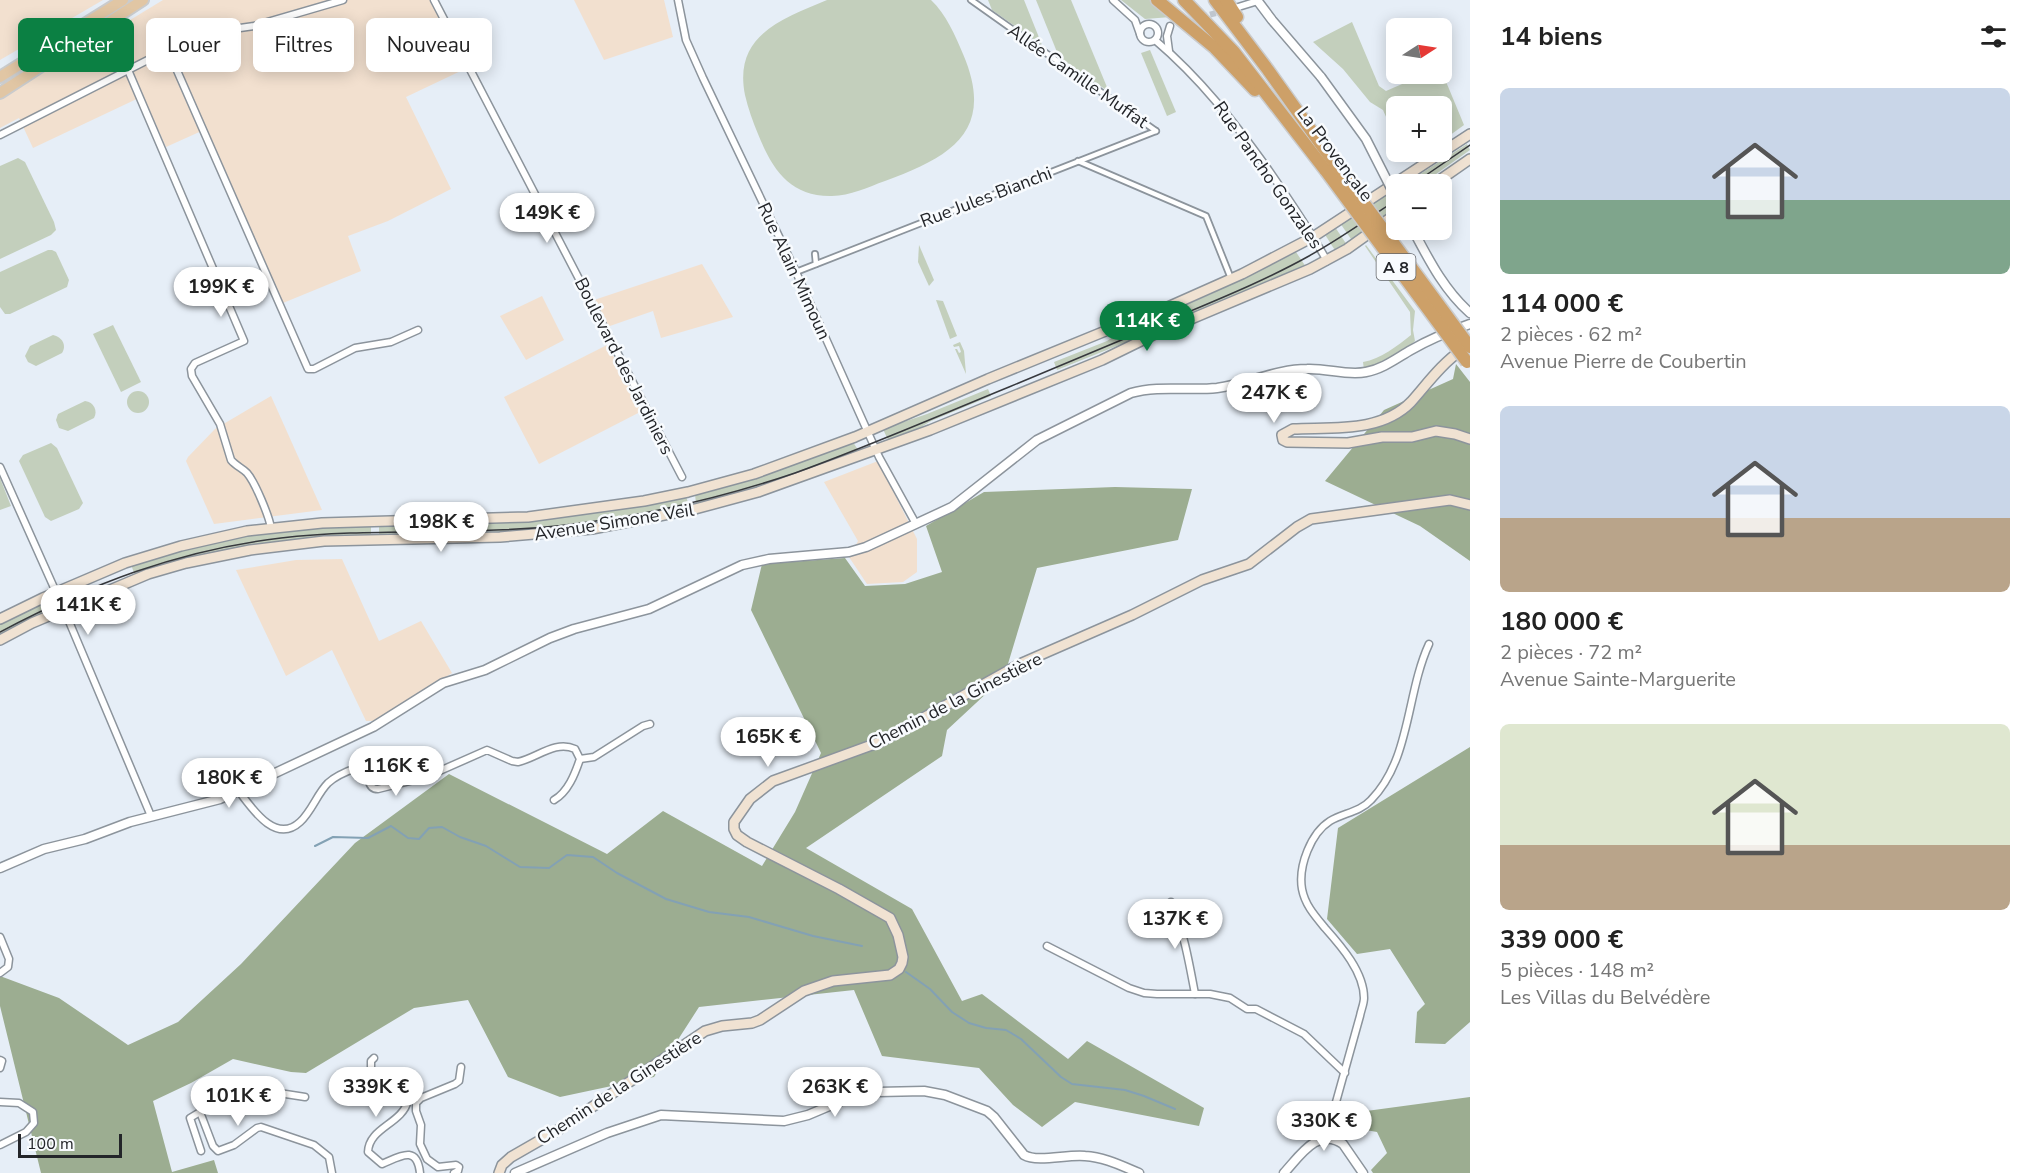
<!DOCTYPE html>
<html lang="fr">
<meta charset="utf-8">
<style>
:root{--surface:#fff;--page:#f6f6f6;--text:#222;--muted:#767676;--accent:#0b8043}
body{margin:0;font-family:"Nunito Sans",sans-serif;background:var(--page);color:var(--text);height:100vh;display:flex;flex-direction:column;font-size:22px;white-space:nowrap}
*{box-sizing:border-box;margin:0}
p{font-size:20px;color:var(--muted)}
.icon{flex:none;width:33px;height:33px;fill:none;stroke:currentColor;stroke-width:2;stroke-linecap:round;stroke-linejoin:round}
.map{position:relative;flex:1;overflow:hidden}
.details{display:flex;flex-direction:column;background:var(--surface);width:570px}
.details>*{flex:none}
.hud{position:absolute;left:18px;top:18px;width:570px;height:54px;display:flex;gap:12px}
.needle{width:39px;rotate:78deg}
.buttons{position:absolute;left:1386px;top:18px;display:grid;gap:12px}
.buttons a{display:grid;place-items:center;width:66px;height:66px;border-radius:9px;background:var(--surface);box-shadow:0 3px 15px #0003;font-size:30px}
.scale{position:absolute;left:18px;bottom:15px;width:104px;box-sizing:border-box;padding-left:6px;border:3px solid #232529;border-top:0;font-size:16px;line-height:21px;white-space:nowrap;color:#232529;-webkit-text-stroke:4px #f8fbfe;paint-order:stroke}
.price{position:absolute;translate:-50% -51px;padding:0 14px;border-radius:21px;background:#fff;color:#222;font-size:20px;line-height:39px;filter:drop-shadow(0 2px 3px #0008)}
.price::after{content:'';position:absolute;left:50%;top:36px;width:18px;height:14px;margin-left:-9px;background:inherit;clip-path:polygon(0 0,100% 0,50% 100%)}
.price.on{background:var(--accent);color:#fff}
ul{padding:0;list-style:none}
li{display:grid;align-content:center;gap:12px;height:318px;padding:0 30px}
li span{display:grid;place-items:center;height:186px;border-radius:9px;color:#555}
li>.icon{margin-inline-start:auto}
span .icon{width:108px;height:108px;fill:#fffc;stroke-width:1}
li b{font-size:26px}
h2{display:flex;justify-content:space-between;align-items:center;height:72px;padding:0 30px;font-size:26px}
.pill{padding:0 21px;border-radius:9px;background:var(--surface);box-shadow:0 3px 15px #0003;font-size:21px;line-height:54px}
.pill.on{background:var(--accent);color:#fff}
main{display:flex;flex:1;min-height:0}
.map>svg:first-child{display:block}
.industrial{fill:#f2e0cf}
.green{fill:#c3cfbc}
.forest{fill:#9cad91}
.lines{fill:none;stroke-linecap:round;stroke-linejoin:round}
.stream{stroke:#83a1b4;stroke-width:2}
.minor-tunnel{stroke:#bfc6ce;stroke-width:6;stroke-dasharray:6 3;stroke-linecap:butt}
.pedestrian-casing{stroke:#8c949c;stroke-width:8}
.minor-casing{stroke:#8c949c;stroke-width:9}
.tertiary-casing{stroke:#8c949c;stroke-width:11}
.secondary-casing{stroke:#8c949c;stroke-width:12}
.primary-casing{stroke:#cacbcc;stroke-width:14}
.motorway-casing{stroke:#cacbcc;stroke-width:15}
.pedestrian{stroke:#fff;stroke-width:4.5}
.minor{stroke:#fff;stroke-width:6}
.tertiary{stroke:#fff;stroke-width:8}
.secondary{stroke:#f0e2d2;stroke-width:9}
.primary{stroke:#e1c6a4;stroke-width:10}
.motorway{stroke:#cda068;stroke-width:12}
.tram{stroke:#37393e;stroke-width:1.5}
.tertiary-bridge-casing{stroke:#8c949c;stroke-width:11;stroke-linecap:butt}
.motorway-bridge-casing{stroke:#cacbcc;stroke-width:15;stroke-linecap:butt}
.tertiary-bridge{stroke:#fff;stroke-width:8}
.motorway-bridge{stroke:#cda068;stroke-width:12}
.labels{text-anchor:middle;stroke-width:5;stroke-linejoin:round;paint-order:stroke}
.shield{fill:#f8fbfe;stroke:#636569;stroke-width:1.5}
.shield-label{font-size:16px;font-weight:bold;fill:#232529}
.street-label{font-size:18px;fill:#232529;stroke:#f8fbfe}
</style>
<main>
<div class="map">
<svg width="1470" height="1173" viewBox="0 0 1470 1173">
<rect width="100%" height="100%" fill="#e6eef7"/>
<g class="industrial">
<path d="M0,0H103L0,60Z"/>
<path d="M163,0H432L467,68L406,97L451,189L388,221L348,236L361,271L283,303L206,129L166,147L143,96L33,148L19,118L0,128V99Z"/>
<path d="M574,0H664L673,37L604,60Z"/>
<path d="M702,264L733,317L661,338L653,311L607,327L594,300Z"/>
<path d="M542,296L564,340L526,360L500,316Z"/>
<path d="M607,345L644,410L539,464L504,397Z"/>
<path d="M271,396L322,510L214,524L186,461L188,457L215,429Z"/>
<path d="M878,461L917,539V572L903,582L867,584L849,557L858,541L824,482Z"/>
<path d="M342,559L379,641L421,621L452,673L378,721H366L332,650L286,676L236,570L296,560Z"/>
</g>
<g class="green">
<path d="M827,0H931C946,14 955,35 963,54C996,131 951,157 885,181C868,187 850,196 832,196C790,197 772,169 758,134C753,122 748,108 745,95C733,35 782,19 827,0Z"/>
<path d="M988,0H1024L1042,45L992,10Z"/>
<path d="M1036,0H1071L1109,92L1059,57Z"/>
<path d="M1121,0H1151L1171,17L1145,19Z"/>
<path d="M1352,22L1379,86L1386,91L1425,74L1442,72L1464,125L1442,141V106H1396V140L1383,110L1370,102L1343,69L1313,42Z"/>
<path d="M1150,50L1176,112L1167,116L1141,53Z"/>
<path d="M1467,144L1470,150L1422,184H1411L1415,181L1414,178Z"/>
<path d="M1402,152H1427L1411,162L1406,161Z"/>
<path d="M18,158L25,162L54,222L56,230L51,235L0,259V166Z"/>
<path d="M1390,190L1396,201V209L1362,233L1351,239L1340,223Z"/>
<path d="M1335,227L1347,245L1336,252L1324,233Z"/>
<path d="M919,245L934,280L929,286L918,262Z"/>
<path d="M1366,245L1415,311L1413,330L1415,341C1402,354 1382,365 1364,370L1363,362C1381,359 1397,346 1411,335L1410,312L1365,246Z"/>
<path d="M48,250H52L56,252L69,280L67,287L10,314H5L0,307V272Z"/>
<path d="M1296,252L1306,267L1139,337L1057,370L1054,362L1107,341L1129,326L1160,316L1211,294Z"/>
<path d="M936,300L943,301L957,336L950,339Z"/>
<path d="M113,325L141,382L121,392L93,334Z"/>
<path d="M53,335C62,337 67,345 62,353L36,366L28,362L25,356L30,346Z"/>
<path d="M960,342L964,351L966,374L955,349H957L959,353L961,352L959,346L954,347L953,345Z"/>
<path d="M988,389L991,396L931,421L908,435L888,440L883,429L927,414Z"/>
<circle cx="138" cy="402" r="11"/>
<path d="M85,401C94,402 98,411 94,418L68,431L59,428L56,420L58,414Z"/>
<path d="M853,442L858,450V452L758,489L696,504L695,494L789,466Z"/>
<path d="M51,443L57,448L83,503L79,509L51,521L45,517L19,461L23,455Z"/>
<path d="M0,478L11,506L0,510Z"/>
<path d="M686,496L689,506L591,525L500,534L379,535V525L548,518L621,509Z"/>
<path d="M371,525V536L323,538L135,575L131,565C208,538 289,527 371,525Z"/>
<path d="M42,601L47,613L0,636V622Z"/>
</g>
<g class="forest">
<path d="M1456,364L1470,382V561L1420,526L1325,481L1384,410L1453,379Z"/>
<path d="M1115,487L1192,489L1178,540L1037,568L1004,677L947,730L942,756L806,848L912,909L962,1001L982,994L1068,1059L1087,1041L1204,1108L1199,1126L1075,1102L1042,1127L1013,1105L979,1068L882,1056L854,990L699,1007L654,1077L560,1097L508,1077L468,1000L414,1008L306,1073L291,1072L233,1059L191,1083L153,1101L172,1172L214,1160L218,1173H41L0,1006V976L59,998L128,1045L178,1022L241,964L355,843L449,774L607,854L663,811L762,866L795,812L821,753L751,610L762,564L845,558L865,586L905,584L942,572L926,526L984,492Z"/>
<path d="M1470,747V1022L1445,1044L1415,1043L1417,1012L1425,1004L1390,949L1357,954L1327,919L1338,828Z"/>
<path d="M1470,1097V1173H1373L1371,1170L1387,1153L1377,1132L1360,1129L1359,1112Z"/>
</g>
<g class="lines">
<g class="stream">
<path d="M315,846L333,837L368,838L391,826L408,838L419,839L429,828L442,827L460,837L486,846L520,867L549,868L567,855L593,857L617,873L666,899L709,912L749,917L813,936L862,946"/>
<path d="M906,972L930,989L952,1012L969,1023L986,1028L1006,1030L1021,1039L1061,1077L1072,1084L1125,1090L1144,1096L1175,1109"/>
</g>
<path class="minor-tunnel" d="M1184,22L1223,11"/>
<defs>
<g id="pedestrian">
<path d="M971,0L1156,131"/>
<path d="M1078,161L1206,216L1230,276"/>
<path d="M815,254L816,264"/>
<path d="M796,272L1156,131"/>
</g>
<g id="minor">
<path d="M434,0L682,477"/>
<path d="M678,0L686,40L703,78L796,272L879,457L916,524"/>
<path d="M1113,0L1135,20L1140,34"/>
<path d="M1235,8L1258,1"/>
<circle cx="1149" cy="33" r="9"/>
<path d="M1155,40C1201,79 1235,123 1270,172C1290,201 1310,230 1327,261"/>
<path d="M168,50L308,369H314L355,348L391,342L418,330"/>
<path d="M1169,51L1167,36L1170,26"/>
<path d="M128,70L244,341L195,363L191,369L192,376L220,424L231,460C236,466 242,468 247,473C255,482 269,516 271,528"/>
<path d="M0,135L193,37L212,32L254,26L343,0"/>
<path d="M0,467L68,619L151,816"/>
<path d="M580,759L594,757L643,726L650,724"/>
<path d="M238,790C251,807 275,845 300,822C312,811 317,794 328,783C342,770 374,762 393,757L397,760L398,765L394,770L374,774L369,781C370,786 372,789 378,789L426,777L487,750L512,761L518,762C537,758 555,740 575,749L580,759C575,774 568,792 554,800"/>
<path d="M1171,902C1184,932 1189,962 1195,994"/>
<path d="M0,937L9,959L8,967L0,973"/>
<path d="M1047,946L1129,988L1144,993L1157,994H1210L1230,998L1247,1009H1256L1304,1034L1345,1073"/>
<path d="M374,1058L371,1061V1085C385,1092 404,1072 408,1100C403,1124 369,1127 368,1152L382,1164C399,1157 417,1144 420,1173"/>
<path d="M0,1060L2,1061L0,1068"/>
<path d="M305,1097L240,1087L200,1112L213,1146L218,1151L234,1145L257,1128L261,1127L314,1145L329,1157L332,1173"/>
<path d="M0,1102L19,1103L33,1112L34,1123L26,1132L0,1145"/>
<path d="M200,1112L190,1118L201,1151"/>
<path d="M1326,1138L1360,1016C1361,1010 1364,1004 1364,998C1364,972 1341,946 1325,928C1315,916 1305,905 1302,889C1298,866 1311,833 1330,821C1343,813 1360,812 1371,800C1411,759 1406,694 1429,644"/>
<path d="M454,1173L458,1171L459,1167L456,1165L438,1167L427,1159L420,1144L421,1125L416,1111V1103L421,1098L455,1084L459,1081L461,1067"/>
</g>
<g id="tertiary">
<path d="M1257,0L1272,20L1321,77"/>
<path d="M1413,230C1429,260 1444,290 1470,313"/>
<path d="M0,868L44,849L85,839L130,822L220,799L373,727L443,683L485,670L550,638L574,629L649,609L742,565L769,559L849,552L866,547L952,507L1037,440L1131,393C1159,385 1188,391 1217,388C1248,384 1276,369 1307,369C1327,368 1347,376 1366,372C1383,369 1397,358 1411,350C1430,339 1450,331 1470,324"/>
<path d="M515,1173L607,1133L661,1115L784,1121L808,1115L853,1096L878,1092L924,1091L945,1095L987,1111L994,1117L1024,1155C1038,1163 1067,1154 1085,1156C1104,1157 1122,1166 1139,1173"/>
<path d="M1284,1173C1299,1157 1318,1126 1343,1144L1363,1173"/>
</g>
<g id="secondary">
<path d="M1434,184L1470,159"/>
<path d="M1463,349C1442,363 1427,384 1411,402C1381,433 1332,427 1293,429L1282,435L1283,440L1287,442L1348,443L1382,437H1412L1436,431L1455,434L1470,439"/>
<path d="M0,619L43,598L125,563L181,546L247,531L322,523L528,517L644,501L688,492L754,474L855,437L988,379L1120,325L1161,310L1242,274L1313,237L1470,134"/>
<path d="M0,640L32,623L148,574L186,563L250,550L324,541L500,537L592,529L695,509L758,492L930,430L1102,360L1153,335L1310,269L1347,249L1396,214"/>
<path d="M499,1173L502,1165L511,1157L558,1130L705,1031L722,1026L752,1023L760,1020L804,991L833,981L890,975L899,969L902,963L903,957L898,935L890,918L839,889L747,842L737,835L734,829V822L750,799L773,781L880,742L1022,663L1132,615L1202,580L1249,564L1297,527L1311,519L1450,500L1470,505"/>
</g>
<g id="primary">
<path d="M0,77L123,0"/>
<path d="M0,93L143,0"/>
</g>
<g id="motorway">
<path d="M1157,0L1215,48L1255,90"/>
<path d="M1184,0L1234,52L1326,171"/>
<path d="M1215,0L1268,70L1335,164"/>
<path d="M1226,0L1237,17"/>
</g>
</defs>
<use href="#pedestrian" class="pedestrian-casing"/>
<use href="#minor" class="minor-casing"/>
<use href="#tertiary" class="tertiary-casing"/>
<use href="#secondary" class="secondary-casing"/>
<use href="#primary" class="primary-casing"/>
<use href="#motorway" class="motorway-casing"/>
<use href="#pedestrian" class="pedestrian"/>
<use href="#minor" class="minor"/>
<use href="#tertiary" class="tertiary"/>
<use href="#secondary" class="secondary"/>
<use href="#primary" class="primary"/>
<use href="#motorway" class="motorway"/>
<g class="tram">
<path d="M1413,184L1470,145"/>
<path d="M0,632C91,584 178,550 281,538C352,530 424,533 496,530C538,529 580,524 622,517C680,507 739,492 795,473C867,447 938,416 1009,387C1064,364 1119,341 1174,318C1219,299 1266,280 1309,256C1340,239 1368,219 1396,200"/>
</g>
<defs>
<path id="tertiary-bridge" d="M1321,77L1366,139L1396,198"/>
<g id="motorway-bridge">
<path d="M1335,164L1470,347"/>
<path d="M1326,171L1467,362"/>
</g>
</defs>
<use href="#tertiary-bridge" class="tertiary-bridge-casing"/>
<use href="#motorway-bridge" class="motorway-bridge-casing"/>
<use href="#tertiary-bridge" class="tertiary-bridge"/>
<use href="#motorway-bridge" class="motorway-bridge"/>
</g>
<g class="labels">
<rect class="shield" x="1376.5" y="254" width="39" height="26" rx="4.5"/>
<g class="shield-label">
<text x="1396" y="273">A 8</text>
</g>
<g class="street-label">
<text transform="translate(1078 76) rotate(35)" y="6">Allée Camille Muffat</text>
<text transform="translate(1335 154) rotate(53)" y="6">La Provençale</text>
<text transform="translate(1268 175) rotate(55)" y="6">Rue Pancho Gonzales</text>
<text transform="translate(986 197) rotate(-21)" y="6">Rue Jules Bianchi</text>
<text transform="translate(794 271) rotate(65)" y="6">Rue Alain Mimoun</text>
<text transform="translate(624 366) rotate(63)" y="6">Boulevard des Jardiniers</text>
<text transform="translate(614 522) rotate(-9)" y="6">Avenue Simone Veil</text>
<text transform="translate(955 701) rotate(-27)" y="6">Chemin de la Ginestière</text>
<text transform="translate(619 1088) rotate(-33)" y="6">Chemin de la Ginestière</text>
</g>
</g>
</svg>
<div class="buttons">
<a><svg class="needle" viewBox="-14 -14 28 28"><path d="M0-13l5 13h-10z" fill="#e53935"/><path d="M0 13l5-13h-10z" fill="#767676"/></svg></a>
<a>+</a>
<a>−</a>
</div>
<div class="scale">100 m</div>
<b class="price" style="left:547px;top:244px">149K €</b>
<b class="price" style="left:221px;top:318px">199K €</b>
<b class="price on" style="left:1147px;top:352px">114K €</b>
<b class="price" style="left:1274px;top:424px">247K €</b>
<b class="price" style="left:441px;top:553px">198K €</b>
<b class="price" style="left:88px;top:636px">141K €</b>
<b class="price" style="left:768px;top:768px">165K €</b>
<b class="price" style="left:396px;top:797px">116K €</b>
<b class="price" style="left:229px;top:809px">180K €</b>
<b class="price" style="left:1175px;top:950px">137K €</b>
<b class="price" style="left:376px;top:1118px">339K €</b>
<b class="price" style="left:835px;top:1118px">263K €</b>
<b class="price" style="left:238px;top:1127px">101K €</b>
<b class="price" style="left:1324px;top:1152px">330K €</b>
<div class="hud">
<a class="pill on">Acheter</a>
<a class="pill">Louer</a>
<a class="pill">Filtres</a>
<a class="pill">Nouveau</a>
</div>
</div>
<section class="details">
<h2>14 biens<svg class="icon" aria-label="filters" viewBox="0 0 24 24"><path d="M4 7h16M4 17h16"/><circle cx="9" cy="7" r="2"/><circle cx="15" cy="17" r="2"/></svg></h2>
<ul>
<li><span style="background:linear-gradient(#c9d6e8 60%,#7fa58c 0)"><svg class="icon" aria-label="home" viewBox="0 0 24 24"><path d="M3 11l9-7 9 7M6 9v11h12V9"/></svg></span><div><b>114 000 €</b><p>2 pièces · 62 m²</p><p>Avenue Pierre de Coubertin</p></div></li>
<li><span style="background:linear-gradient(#c9d6e8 60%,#b9a48a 0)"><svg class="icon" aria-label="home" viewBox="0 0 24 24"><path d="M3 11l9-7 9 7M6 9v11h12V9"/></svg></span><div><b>180 000 €</b><p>2 pièces · 72 m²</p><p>Avenue Sainte-Marguerite</p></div></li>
<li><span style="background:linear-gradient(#dfe7d0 65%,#b9a48a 0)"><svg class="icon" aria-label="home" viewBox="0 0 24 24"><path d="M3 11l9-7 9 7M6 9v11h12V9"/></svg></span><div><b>339 000 €</b><p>5 pièces · 148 m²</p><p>Les Villas du Belvédère</p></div></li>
</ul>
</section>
</main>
